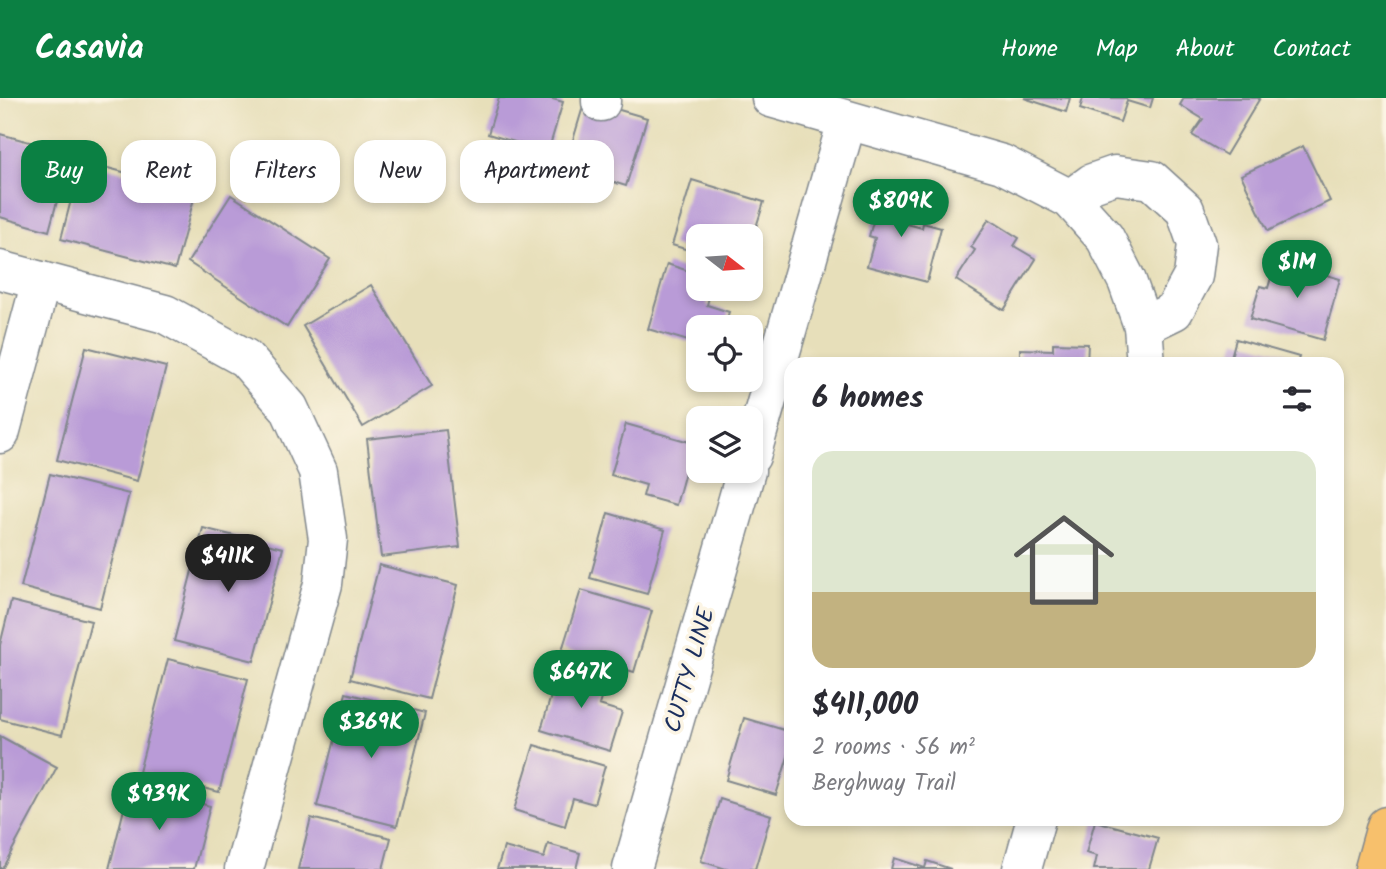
<!DOCTYPE html>
<meta charset="utf-8">
<style>
:root{--surface:#fff;--page:#f2f2f3;--text:#2b2b33;--muted:#7c7c81;--accent:#0b8043}
body{margin:0;font-family:Kalam,sans-serif;background:var(--page);color:var(--text);height:100vh;display:flex;flex-direction:column;font-size:26px;white-space:nowrap}
*{box-sizing:border-box;margin:0}
p{font-size:23px;color:var(--muted)}
.icon{flex:none;width:38px;height:38px;fill:none;stroke:currentColor;stroke-width:2;stroke-linecap:round;stroke-linejoin:round}
.map{position:relative;flex:1;overflow:hidden}
.sheet{position:absolute;left:784px;top:259px;width:560px;height:469px;display:flex;flex-direction:column;background:var(--surface);border-radius:21px;box-shadow:0 4px 10px #0003}
.sheet>*{flex:none}
.guide{position:absolute;left:21px;top:42px;width:658px;height:63px;display:flex;gap:14px}
.needle{width:46px;rotate:107deg}
.tools{position:absolute;left:686px;top:126px;display:grid;gap:14px}
.tools a{display:grid;place-items:center;width:77px;height:77px;border-radius:14px;background:var(--surface);box-shadow:0 4px 10px #0003;font-size:35px}
.price{position:absolute;translate:-50% -60px;padding:0 16px;border-radius:24px;background:var(--accent);color:#fff;font-size:23px;line-height:46px;filter:drop-shadow(0 2px 4px #0008)}
.price::after{content:'';position:absolute;left:50%;top:42px;width:21px;height:16px;margin-left:-10px;background:inherit;clip-path:polygon(0 0,100% 0,50% 100%)}
.price.on{background:#222;color:#fff}
ul{padding:0;list-style:none}
li{display:grid;align-content:center;gap:14px;height:371px;padding:0 28px}
li span{display:grid;place-items:center;height:217px;border-radius:21px;color:#555}
li>.icon{margin-inline-start:auto}
span .icon{width:126px;height:126px;fill:#fffc;stroke-width:1}
li b{font-size:30px}
h2{display:flex;justify-content:space-between;align-items:center;height:84px;padding:0 28px;font-size:30px}
.tag{padding:0 24px;border-radius:21px;background:var(--surface);box-shadow:0 4px 10px #0003;font-size:24px;line-height:63px}
.tag.on{background:var(--accent);color:#fff}
header{display:flex;align-items:center;gap:42px;box-sizing:border-box;height:98px;padding:0 35px;background:var(--accent);color:#fff}
header strong{font-size:33px}
nav{display:flex;gap:38px;margin-inline-start:auto;font-size:24px}
.map>svg:first-child{display:block}
.building{fill:#b99bd7}
.lines{fill:none;stroke-linecap:round;stroke-linejoin:round}
.minor-casing{stroke:#81878c;stroke-width:41}
.major-casing{stroke:#81878c;stroke-width:41}
.minor{stroke:#fff;stroke-width:38}
.major{stroke:#f7c06c;stroke-width:38}
.labels{text-anchor:middle;stroke-width:7;stroke-linejoin:round;paint-order:stroke}
.street-label{font-size:24px;fill:#1b2f5e;stroke:#fcf5e5}
</style>
<header>
<strong>Casavia</strong>
<nav><a>Home</a><a>Map</a><a>About</a><a>Contact</a></nav>
</header>
<div class="map">
<svg width="1386" height="771" viewBox="0 0 1386 771">
<rect width="100%" height="100%" fill="#fcf5e5"/>
<filter id="ink" filterUnits="userSpaceOnUse"><feTurbulence type="fractalNoise" baseFrequency=".0143" numOctaves="2"/><feDisplacementMap in="SourceGraphic" scale="14" xChannelSelector="R" yChannelSelector="G"/><feConvolveMatrix kernelMatrix="1 2 1 2 8 2 1 2 1" color-interpolation-filters="sRGB"/></filter>
<filter id="wash" filterUnits="userSpaceOnUse"><feTurbulence type="fractalNoise" baseFrequency=".00686" numOctaves="4" result="noise"/><feDisplacementMap in="SourceGraphic" scale="28" xChannelSelector="R" yChannelSelector="G"/><feGaussianBlur stdDeviation="1.57" result="paint"/><feColorMatrix in="noise" values="0 0 0 0 0 0 0 0 0 0 0 0 0 0 0 0 0 1.4 0 .05"/><feComposite in="paint" operator="in"/></filter>
<g filter="url(#wash)">
<rect width="100%" height="100%" fill="#e7dfba"/>
<g id="blocks">
<g class="building">
<path d="M499,0H549L563,4L548,54L488,36Z"/>
<path d="M1024,0H1070L1066,14Z"/>
<path d="M1083,0H1153L1150,10L1127,3L1120,24L1080,11Z"/>
<path d="M1184,0H1260L1226,57L1192,37L1203,21L1180,7Z"/>
<path d="M585,2L647,20L626,88L565,69Z"/>
<path d="M0,36L70,55L49,133L0,119Z"/>
<path d="M1303,48L1330,103L1268,133L1241,77Z"/>
<path d="M81,63L196,93L175,171L61,141Z"/>
<path d="M692,82L764,104L751,145V138L731,136V138H698V155L672,147Z"/>
<path d="M883,89L915,99L907,126L922,130L923,125L941,130L927,184L867,168L875,140L869,138Z"/>
<path d="M231,97L330,161L287,229L188,164Z"/>
<path d="M989,121L1019,140L1014,148L1036,161L1004,212L956,182L975,152L971,149Z"/>
<path d="M1276,162L1340,181L1323,242L1250,221L1260,188L1268,190Z"/>
<path d="M667,166L698,176V191H711L707,207L729,214L724,229H698V246L648,231Z"/>
<path d="M371,187L432,288L363,329L303,228Z"/>
<path d="M1236,241L1299,259L1297,266H1229Z"/>
<path d="M1053,245L1088,246L1087,266H1020V251L1053,252Z"/>
<path d="M86,249L166,269L137,383L57,362Z"/>
<path d="M626,326L693,345L676,407L643,398L646,387L611,377Z"/>
<path d="M446,332L460,449L381,459L367,341Z"/>
<path d="M50,376L129,396L100,510L21,489Z"/>
<path d="M608,415L665,432L647,496L590,480Z"/>
<path d="M203,430L283,450L254,563L174,543Z"/>
<path d="M379,467L458,487L429,601L350,581Z"/>
<path d="M581,492L652,513L634,574L562,552Z"/>
<path d="M11,503L91,523L62,637L0,621V547Z"/>
<path d="M168,561L248,581L219,694L139,674Z"/>
<path d="M560,567L607,582L599,607L622,614L610,653L541,632Z"/>
<path d="M346,595L425,615L397,728L317,708Z"/>
<path d="M744,620L791,634V649L776,697L726,682Z"/>
<path d="M0,638L57,669L2,771H0Z"/>
<path d="M534,647L605,668L594,706L573,700L565,728L514,712Z"/>
<path d="M130,687L210,708L194,771H109Z"/>
<path d="M720,701L771,717L755,771H726L701,763Z"/>
<path d="M311,720L391,740L383,771H298Z"/>
<path d="M1095,723L1158,740L1149,771H1094L1097,758L1086,755Z"/>
<path d="M548,746L580,755L576,771H497L504,749L544,760Z"/>
<path d="M894,760L925,770L927,763L951,771H891Z"/>
</g>
</g>
</g>
<g filter="url(#ink)">
<use href="#blocks" fill-opacity="0" stroke="#81878c" stroke-width="2"/>
<g class="lines">
<defs>
<g id="minor">
<path d="M771,0L1002,66L1070,101L1105,140L1127,183L1143,228L1146,266"/>
<path d="M601,4V0"/>
<path d="M1070,101L1092,85L1115,77L1152,82L1185,112L1197,146L1193,178L1174,213L1143,228"/>
<path d="M0,172L165,216L245,260L289,310L318,373L328,441L323,486L244,771"/>
<path d="M0,336L41,183"/>
<path d="M751,358L847,23"/>
<path d="M632,771L746,373"/>
<path d="M1022,771L1036,721"/>
</g>
<path id="major" d="M1374,771L1386,728"/>
</defs>
<use href="#minor" class="minor-casing"/>
<use href="#major" class="major-casing"/>
<use href="#minor" class="minor"/>
<use href="#major" class="major"/>
</g>
</g>
<g class="labels">
<g class="street-label">
<text transform="translate(689 572) rotate(-74)" y="8">CUTTY LINE</text>
</g>
</g>
</svg>
<div class="tools">
<a><svg class="needle" viewBox="-14 -14 28 28"><path d="M0-13l5 13h-10z" fill="#e53935"/><path d="M0 13l5-13h-10z" fill="#7c7c81"/></svg></a>
<a><svg class="icon" aria-label="locate" viewBox="0 0 24 24"><circle cx="12" cy="12" r="6"/><path d="M12 2v4M12 18v4M2 12h4M18 12h4"/></svg></a>
<a><svg class="icon" aria-label="layers" viewBox="0 0 24 24"><path d="M12 4l9 5-9 5-9-5zM3 14l9 5 9-5"/></svg></a>
</div>
<b class="price" style="left:901px;top:141px">$809K</b>
<b class="price" style="left:1297px;top:202px">$1M</b>
<b class="price on" style="left:228px;top:496px">$411K</b>
<b class="price" style="left:581px;top:612px">$647K</b>
<b class="price" style="left:371px;top:662px">$369K</b>
<b class="price" style="left:159px;top:734px">$939K</b>
<div class="guide">
<a class="tag on">Buy</a>
<a class="tag">Rent</a>
<a class="tag">Filters</a>
<a class="tag">New</a>
<a class="tag">Apartment</a>
</div>
<section class="sheet">
<h2>6 homes<svg class="icon" aria-label="filters" viewBox="0 0 24 24"><path d="M4 7h16M4 17h16"/><circle cx="9" cy="7" r="2"/><circle cx="15" cy="17" r="2"/></svg></h2>
<ul>
<li><span style="background:linear-gradient(#dfe7d0 65%,#c2b280 0)"><svg class="icon" aria-label="home" viewBox="0 0 24 24"><path d="M3 11l9-7 9 7M6 9v11h12V9"/></svg></span><div><b>$411,000</b><p>2 rooms · 56 m²</p><p>Berghway Trail</p></div></li>
</ul>
</section>
</div>
